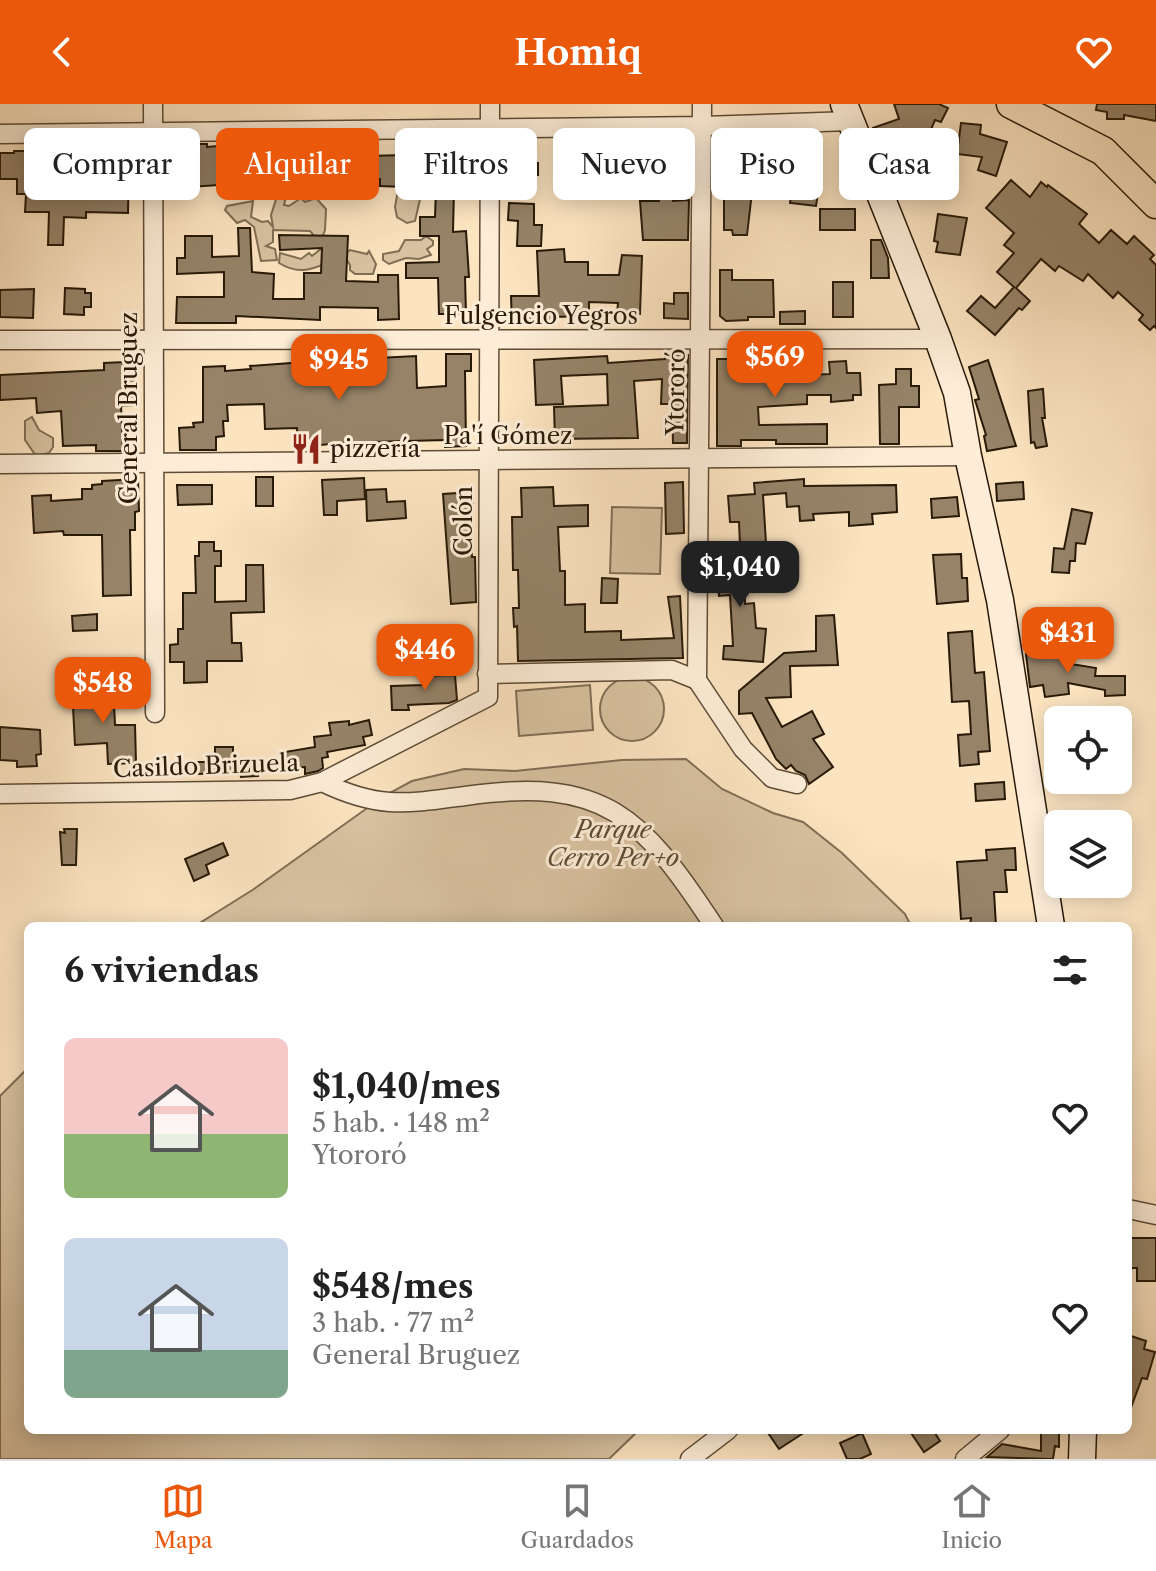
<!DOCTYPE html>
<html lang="es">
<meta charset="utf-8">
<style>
:root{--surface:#fff;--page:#f6f6f6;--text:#222;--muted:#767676;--line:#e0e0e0;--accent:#ea580c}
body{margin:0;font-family:"Libre Caslon Text",serif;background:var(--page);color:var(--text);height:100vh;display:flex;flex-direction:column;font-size:30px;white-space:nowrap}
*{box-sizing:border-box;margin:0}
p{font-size:26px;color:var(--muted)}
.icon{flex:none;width:44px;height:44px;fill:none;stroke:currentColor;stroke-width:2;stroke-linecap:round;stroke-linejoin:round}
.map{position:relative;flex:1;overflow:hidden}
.details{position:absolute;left:24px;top:818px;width:1108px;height:512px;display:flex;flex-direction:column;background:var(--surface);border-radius:12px;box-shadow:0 4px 20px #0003}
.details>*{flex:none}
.hud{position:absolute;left:24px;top:24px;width:1108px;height:72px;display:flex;gap:16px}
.buttons{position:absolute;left:1044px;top:602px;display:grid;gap:16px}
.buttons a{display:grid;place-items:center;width:88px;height:88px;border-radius:12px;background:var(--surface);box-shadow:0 4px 20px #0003;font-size:40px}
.price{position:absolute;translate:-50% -68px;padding:0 18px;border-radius:16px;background:var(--accent);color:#fff;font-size:26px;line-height:52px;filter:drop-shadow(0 2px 4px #0008)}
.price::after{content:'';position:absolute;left:50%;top:48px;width:24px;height:18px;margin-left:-12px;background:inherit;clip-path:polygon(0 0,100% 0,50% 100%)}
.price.current{background:#222;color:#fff}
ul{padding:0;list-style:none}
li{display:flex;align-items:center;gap:24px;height:200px;padding:0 40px}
li span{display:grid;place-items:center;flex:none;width:224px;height:160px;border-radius:12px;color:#555}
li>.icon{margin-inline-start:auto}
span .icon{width:96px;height:96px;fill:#fffc;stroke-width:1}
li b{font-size:34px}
h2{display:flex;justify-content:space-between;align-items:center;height:96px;padding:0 40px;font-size:34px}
.pill{padding:0 28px;border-radius:12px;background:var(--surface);box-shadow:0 4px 20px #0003;font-size:28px;line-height:72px}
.pill.current{background:var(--accent);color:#fff}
header{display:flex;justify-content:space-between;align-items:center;height:104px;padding:0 40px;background:var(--accent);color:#fff;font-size:36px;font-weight:700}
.dock{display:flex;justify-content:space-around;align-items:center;height:112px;border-top:2px solid var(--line);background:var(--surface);font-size:22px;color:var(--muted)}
.dock a{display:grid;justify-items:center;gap:4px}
.dock .current{color:var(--accent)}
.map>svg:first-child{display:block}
.green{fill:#d8c2a1;stroke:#806e54;stroke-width:2}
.building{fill:#968368;stroke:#281a07;stroke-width:2}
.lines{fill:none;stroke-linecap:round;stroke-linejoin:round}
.minor-casing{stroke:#5d4c36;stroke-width:21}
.secondary-casing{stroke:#281a07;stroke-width:29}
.primary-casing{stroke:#281a07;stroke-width:31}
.minor{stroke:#fdedd7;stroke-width:18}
.secondary{stroke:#fdedd7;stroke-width:26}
.primary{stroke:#fce4c1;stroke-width:28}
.labels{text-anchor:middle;stroke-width:6;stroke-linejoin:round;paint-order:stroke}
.street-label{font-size:24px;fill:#281a07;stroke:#fdedd7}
.poi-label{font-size:24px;fill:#281a07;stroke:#fdedd7;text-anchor:start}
.park-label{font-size:24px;font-style:italic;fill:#5d4c35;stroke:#fdedd7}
</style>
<header><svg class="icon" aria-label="back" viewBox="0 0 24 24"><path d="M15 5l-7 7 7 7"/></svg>Homiq<svg class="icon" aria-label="heart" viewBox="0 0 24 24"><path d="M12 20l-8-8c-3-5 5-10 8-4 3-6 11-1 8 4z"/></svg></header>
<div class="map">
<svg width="1156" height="1355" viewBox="0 0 1156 1355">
<rect width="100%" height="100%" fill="#fce4c1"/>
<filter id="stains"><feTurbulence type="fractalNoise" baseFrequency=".0025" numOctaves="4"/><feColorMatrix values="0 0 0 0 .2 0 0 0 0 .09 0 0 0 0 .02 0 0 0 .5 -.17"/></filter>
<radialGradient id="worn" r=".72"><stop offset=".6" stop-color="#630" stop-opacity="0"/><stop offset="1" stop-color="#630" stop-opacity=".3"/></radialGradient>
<g class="green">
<path d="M410,31H454V42L435,47L440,75L421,91L415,117L407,119L397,113L395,103L398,86L405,83L406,57L417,61L411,55L418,48L401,43L411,38Z"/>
<path d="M286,49L287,88L284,101L289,102L301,94L305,98L316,94L326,105L325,126L322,134H316L310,127L273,126V138L266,142L275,145L277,156L261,157L254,123L245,116L237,119L225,106L227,102L253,97L251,113L262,118L268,117L273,123L271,111L279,86L271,71L280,51Z"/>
<path d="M426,132L433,137V141L427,145L431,151L419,155L406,154L389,160L383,156V150L399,147L405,136H421Z"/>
<path d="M323,143L345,150L350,146L367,150L369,147L376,160L373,170H355L350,166V161L345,153C318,160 305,175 279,159L280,149L301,155L309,149L312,152Z"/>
<path d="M32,313L39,326L53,334V343L49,349L36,352L25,336V317Z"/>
<path d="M612,403L662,404L660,470L610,469Z"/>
<circle cx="632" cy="605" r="32"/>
<path d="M590,581L593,626L519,632L516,587Z"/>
<path d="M686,655L722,685L773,709L803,718L842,749L905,810L911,822H195L254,785L384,692L412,677L464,665L515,667L622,656Z"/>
<path d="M28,964V1326H639L609,1355H0V992Z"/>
</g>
<g class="building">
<path d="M894,0H939L948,4L941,18L935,16L920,51L929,53L926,72H933L932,94L900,92V71H906L913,32L879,43L873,24L899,15Z"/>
<path d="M1097,0H1156V17L1124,11V15H1107V8L1096,6Z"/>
<path d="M961,19L981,21L980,30L1007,38L996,72L978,66L982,53L957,50Z"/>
<path d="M511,36H525L524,59H538V71H505V43Z"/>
<path d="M333,38L368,40V52L404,51V83L380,82V75H318L319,88L248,93V79L190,83L188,40H207V43L240,40L241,54L268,53L269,64L307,61L306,48L333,46Z"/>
<path d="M443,42H469L468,84H454L453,128L466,127L469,173H465L466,210H439L438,174H406V159L439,158V132H420V113H435L436,85H441Z"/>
<path d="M14,47H40L39,93L65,94L66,55L129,54L128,109L86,108V114L64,113L63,141H48L49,108H25L26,90H17V75H0V49H14Z"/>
<rect x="750" y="48" width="21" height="32"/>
<path d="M659,53H673V97L689,96L688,136H643L640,97H659Z"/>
<path d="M595,63L618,64L617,78H622V93L593,92Z"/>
<path d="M795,66L821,70L816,102L790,99Z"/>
<path d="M1011,76L1030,93L1041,78L1047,83L1048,81L1087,110L1079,120L1099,139L1111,126L1127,140L1134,132L1154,151L1150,155L1156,161V224L1154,222L1150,226L1139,216L1143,211L1118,188L1113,194L1088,170L1083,177L1059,162L1055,167L1041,155L1016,184L1030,197L1022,206L1019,204L995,231L967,207L981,192L995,204L1014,183L997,168L1014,149L1004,141L1014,129L986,104Z"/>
<path d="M724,88H752L747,131H733L732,126H724Z"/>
<path d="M509,99L534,100V121H542L541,142H517L518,117L508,116Z"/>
<rect x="820" y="105" width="35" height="21"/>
<path d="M938,110L967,114L960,151L936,148L938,138L934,137Z"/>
<path d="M238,124H250L252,168L274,170L273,195H304V169H321L322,144L280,146L279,131L348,132L346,177L378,178V171H398L399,215L378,216V204L320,203V216L236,212V219H176L177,193H224V168L177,170V154H185V132H212V153L239,152Z"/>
<path d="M871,136H881L888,154L889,174H871Z"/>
<path d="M564,145L565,158H588V171H619L622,151L642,152L640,210L617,209L618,199L589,198V212L553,213V218L512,220L511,192H539L537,147Z"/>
<path d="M720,166H732V176H773L774,213H748V216L726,217L720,212Z"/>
<rect x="833" y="178" width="20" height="35"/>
<path d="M65,184L85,185V189H91V203H84V211L64,210Z"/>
<path d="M34,185L33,214L0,213V186Z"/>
<path d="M674,189H688V215L664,214V199L674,200Z"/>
<path d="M805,207V220H780V208Z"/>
<path d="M357,248L358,255L416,252L417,284L446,282V250H471V267H465L466,342L445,343V336L371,338V342L353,343V338L298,343L297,324L265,325L264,300L227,301L228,317H223L224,332L216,333V346H180L179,324L194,323L193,319L203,318V263L225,262V267L251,265L250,262L345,255L344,249Z"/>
<path d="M665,251H688L687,339H673L672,300H661L662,275L634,277L638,334L555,335L554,303L608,301L607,270L561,272L563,300L536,301L534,256L607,252L608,259L665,255Z"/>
<path d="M717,255H739V260L806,258V271L830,270L829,258L846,257L847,269H860L861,291H853V296L831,298V291H807V300L758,303L759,321L827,320V340H776V336H741V342H717Z"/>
<path d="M988,256L1016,342L987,347L984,332L986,331L975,296L979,295L969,263Z"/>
<path d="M125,258V275L135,274L136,301L121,302L123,347H96V341L63,342L61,307L37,309L36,294L0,296V271L104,266V259Z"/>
<path d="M896,265H911V282H919V303H899V340H880L879,281L896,280Z"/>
<path d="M1043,285L1045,314H1042L1047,342L1036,344L1034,338L1031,339L1028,287Z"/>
<rect x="256" y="373" width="17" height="29"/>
<path d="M364,374L365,395L337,397V411H324L322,376Z"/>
<path d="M138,375L139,407L135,408V426H130L131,491L103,492L102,431H64L63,427L34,429L32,392L51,391V397L82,395V385H92V381L102,380V377Z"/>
<path d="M804,375V382L896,381L897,408L872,410L873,420L849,422V408L813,410L814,416L800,417L799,402L787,403L786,389L763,391L766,439L740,441L739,418H730L728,392L755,390L754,379Z"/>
<path d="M683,378L684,429L666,430L665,379Z"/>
<path d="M1023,378L1024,395L997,397L996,380Z"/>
<path d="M177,381H212V400L178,401Z"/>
<path d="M553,383L554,402L588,401V422L558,423L560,467H565V501L585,500V528L621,527V536L674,534L668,493L680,492L683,554L518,557L517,522L514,523L513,504H519L518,466H513L512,413H522L521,384Z"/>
<path d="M386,385L387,398L405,397L406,414L367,417L366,386Z"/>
<path d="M473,388V403H469L472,453H475L476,498L451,500L443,390Z"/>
<path d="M957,393L959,412L932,414L931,395Z"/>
<path d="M1072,405L1092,409L1085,440L1076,439L1075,457H1070L1069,469L1052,468L1054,444L1064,445Z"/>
<path d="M199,438H214V447H221V462H215V498L246,497V461H263L264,508L231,509L232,539H241L242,557H207V578L184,579V558H170V541L178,540V525H183V489H196L195,452H199Z"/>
<path d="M744,443L745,500L754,499L756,524L766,525L763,558L723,555L724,542H733L730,491L719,492L717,469H722L720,444Z"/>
<path d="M961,450L962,474H967L968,497L937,500L933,451Z"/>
<path d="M602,474L618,475L617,499H601Z"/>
<path d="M97,510V526L73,527L72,512Z"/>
<path d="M834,511L838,561L790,562L791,593L766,594L782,623L812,607L824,630L813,635L833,663L809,680L805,671L796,667L791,661L786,665L776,655L752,609L739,610V587L784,549L816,547V512Z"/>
<path d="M972,527L975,569L984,568L990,647L978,648L979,660L960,662L958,631L971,630L969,597L952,598L948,529Z"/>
<path d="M453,530L454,546L432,547L431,531Z"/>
<path d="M1064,545L1065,559L1096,564L1095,572H1125V591L1105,592V586L1068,579L1069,590L1045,593L1043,581L1030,583L1026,550Z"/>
<path d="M455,571L457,596L449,599L408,601L409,606H392L391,582L422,581V572Z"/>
<path d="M109,579V602L114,601L115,621H135L136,659L108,660L107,639L75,641L73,603H83L82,580Z"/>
<path d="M369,616L372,631L363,633L365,641L327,648L328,653L322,654L323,664L318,667L305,670V663L286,665L285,648L315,643L314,633L331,631L329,619L349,617V621Z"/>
<path d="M0,623L40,626L41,650L36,651L37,662L17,663V657L0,656Z"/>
<path d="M215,643H233V654H258V672L241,673L240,669L196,670V658H215Z"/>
<path d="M1004,678L1005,695L976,697L975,680Z"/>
<path d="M64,725H77L76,761H62L60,728L65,729Z"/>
<path d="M223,739L228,751L206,761L209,770L194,777L185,755Z"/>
<path d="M1015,744L1016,766H1005L1007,788H994L996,822H970L971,814L961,815L957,758L987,756L986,746Z"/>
<path d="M1128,1134H1156V1177H1137V1164H1128Z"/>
<path d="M1128,1231L1146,1237L1144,1245L1155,1248L1147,1275L1142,1274L1129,1309Z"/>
<path d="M766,1326H808L779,1345Z"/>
<path d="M909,1326H933L940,1337L924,1348Z"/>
<path d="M1041,1326H1059V1343L1055,1342L1053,1355L987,1353L1002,1340L1041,1347Z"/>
<path d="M862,1329L871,1350L860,1355H847L840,1339Z"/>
</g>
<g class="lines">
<defs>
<g id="minor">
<path d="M153,0L155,609"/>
<path d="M0,30L703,22L851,17"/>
<path d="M0,236L938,235"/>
<path d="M0,360L968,352"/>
<path d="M487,570L672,566L697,576"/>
<path d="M697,576L702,0"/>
<path d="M697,576L743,645L772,674L797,680"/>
<path d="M322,678C378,705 405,700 465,692C604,672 642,712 714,822"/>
<path d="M0,690L290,686L322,678L488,593L490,0"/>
<path d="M1128,1105L1156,1111"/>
<path d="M690,1355L728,1326"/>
<path d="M965,1355L1000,1326"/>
</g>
<g id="secondary">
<path d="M844,0L938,235L957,289L968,352L1000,496L1051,822"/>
<path d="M1082,1355L1083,1326"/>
</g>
<path id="primary" d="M1011,0L1103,47L1156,100"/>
</defs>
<use href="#minor" class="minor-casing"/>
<use href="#secondary" class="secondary-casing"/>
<use href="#primary" class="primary-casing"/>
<use href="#minor" class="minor"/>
<use href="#secondary" class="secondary"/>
<use href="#primary" class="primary"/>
</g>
<defs>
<symbol id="restaurant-bare" viewBox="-9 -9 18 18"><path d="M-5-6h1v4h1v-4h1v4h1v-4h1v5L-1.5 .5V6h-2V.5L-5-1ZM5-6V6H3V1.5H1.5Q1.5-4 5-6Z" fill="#8f2418" stroke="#fdedd7" stroke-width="2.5" paint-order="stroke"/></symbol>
</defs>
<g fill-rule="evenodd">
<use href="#restaurant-bare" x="284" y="323" width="44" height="44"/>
</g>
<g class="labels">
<g class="street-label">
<text x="541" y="220">Fulgencio Yegros</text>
<text transform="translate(676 288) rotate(-89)" y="8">Ytororó</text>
<text transform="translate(129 304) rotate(-90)" y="8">General Bruguez</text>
<text x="508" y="340">Pa'í Gómez</text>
<text transform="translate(464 417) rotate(-90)" y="8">Colón</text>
<text transform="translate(206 662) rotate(-2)" y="8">Casildo Brizuela</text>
</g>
<g class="poi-label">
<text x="330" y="353">pizzería</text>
</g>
<g class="park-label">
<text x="613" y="734">Parque<tspan x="613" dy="28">Cerro Per+o</tspan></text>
</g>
</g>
<rect width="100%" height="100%" filter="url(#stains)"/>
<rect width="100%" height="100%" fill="url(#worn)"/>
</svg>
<div class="buttons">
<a><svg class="icon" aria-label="locate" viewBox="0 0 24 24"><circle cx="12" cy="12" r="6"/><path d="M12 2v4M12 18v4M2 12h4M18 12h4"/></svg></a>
<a><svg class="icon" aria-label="layers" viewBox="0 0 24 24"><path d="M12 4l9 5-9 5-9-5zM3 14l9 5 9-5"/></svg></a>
</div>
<b class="price" style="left:775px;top:295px">$569</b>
<b class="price" style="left:339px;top:298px">$945</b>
<b class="price current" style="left:740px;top:505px">$1,040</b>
<b class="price" style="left:1068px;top:571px">$431</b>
<b class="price" style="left:425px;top:588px">$446</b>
<b class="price" style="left:103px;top:621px">$548</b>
<div class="hud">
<a class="pill">Comprar</a>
<a class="pill current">Alquilar</a>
<a class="pill">Filtros</a>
<a class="pill">Nuevo</a>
<a class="pill">Piso</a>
<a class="pill">Casa</a>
</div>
<section class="details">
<h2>6 viviendas<svg class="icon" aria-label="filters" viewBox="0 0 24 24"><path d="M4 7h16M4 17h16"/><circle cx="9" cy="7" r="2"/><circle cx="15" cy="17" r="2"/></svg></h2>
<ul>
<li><span style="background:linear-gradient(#f6c9c9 60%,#8fb573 0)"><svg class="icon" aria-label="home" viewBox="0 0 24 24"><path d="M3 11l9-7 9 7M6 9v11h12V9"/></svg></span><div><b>$1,040/mes</b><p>5 hab. · 148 m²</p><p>Ytororó</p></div><svg class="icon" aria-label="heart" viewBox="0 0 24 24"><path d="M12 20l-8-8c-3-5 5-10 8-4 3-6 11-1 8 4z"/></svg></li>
<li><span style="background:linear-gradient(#c9d6e8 70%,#7fa58c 0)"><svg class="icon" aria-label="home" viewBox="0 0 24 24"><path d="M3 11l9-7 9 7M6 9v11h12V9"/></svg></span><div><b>$548/mes</b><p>3 hab. · 77 m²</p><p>General Bruguez</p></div><svg class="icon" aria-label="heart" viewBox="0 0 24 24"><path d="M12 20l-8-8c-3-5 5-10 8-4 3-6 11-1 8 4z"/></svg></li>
</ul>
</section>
</div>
<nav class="dock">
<a class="current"><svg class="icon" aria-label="map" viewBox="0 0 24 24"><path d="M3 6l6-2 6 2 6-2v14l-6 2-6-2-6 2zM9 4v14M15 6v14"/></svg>Mapa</a>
<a><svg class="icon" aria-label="saved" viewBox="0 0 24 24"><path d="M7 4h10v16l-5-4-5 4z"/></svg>Guardados</a>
<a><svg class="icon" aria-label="home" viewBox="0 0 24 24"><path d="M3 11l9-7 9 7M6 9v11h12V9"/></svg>Inicio</a>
</nav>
